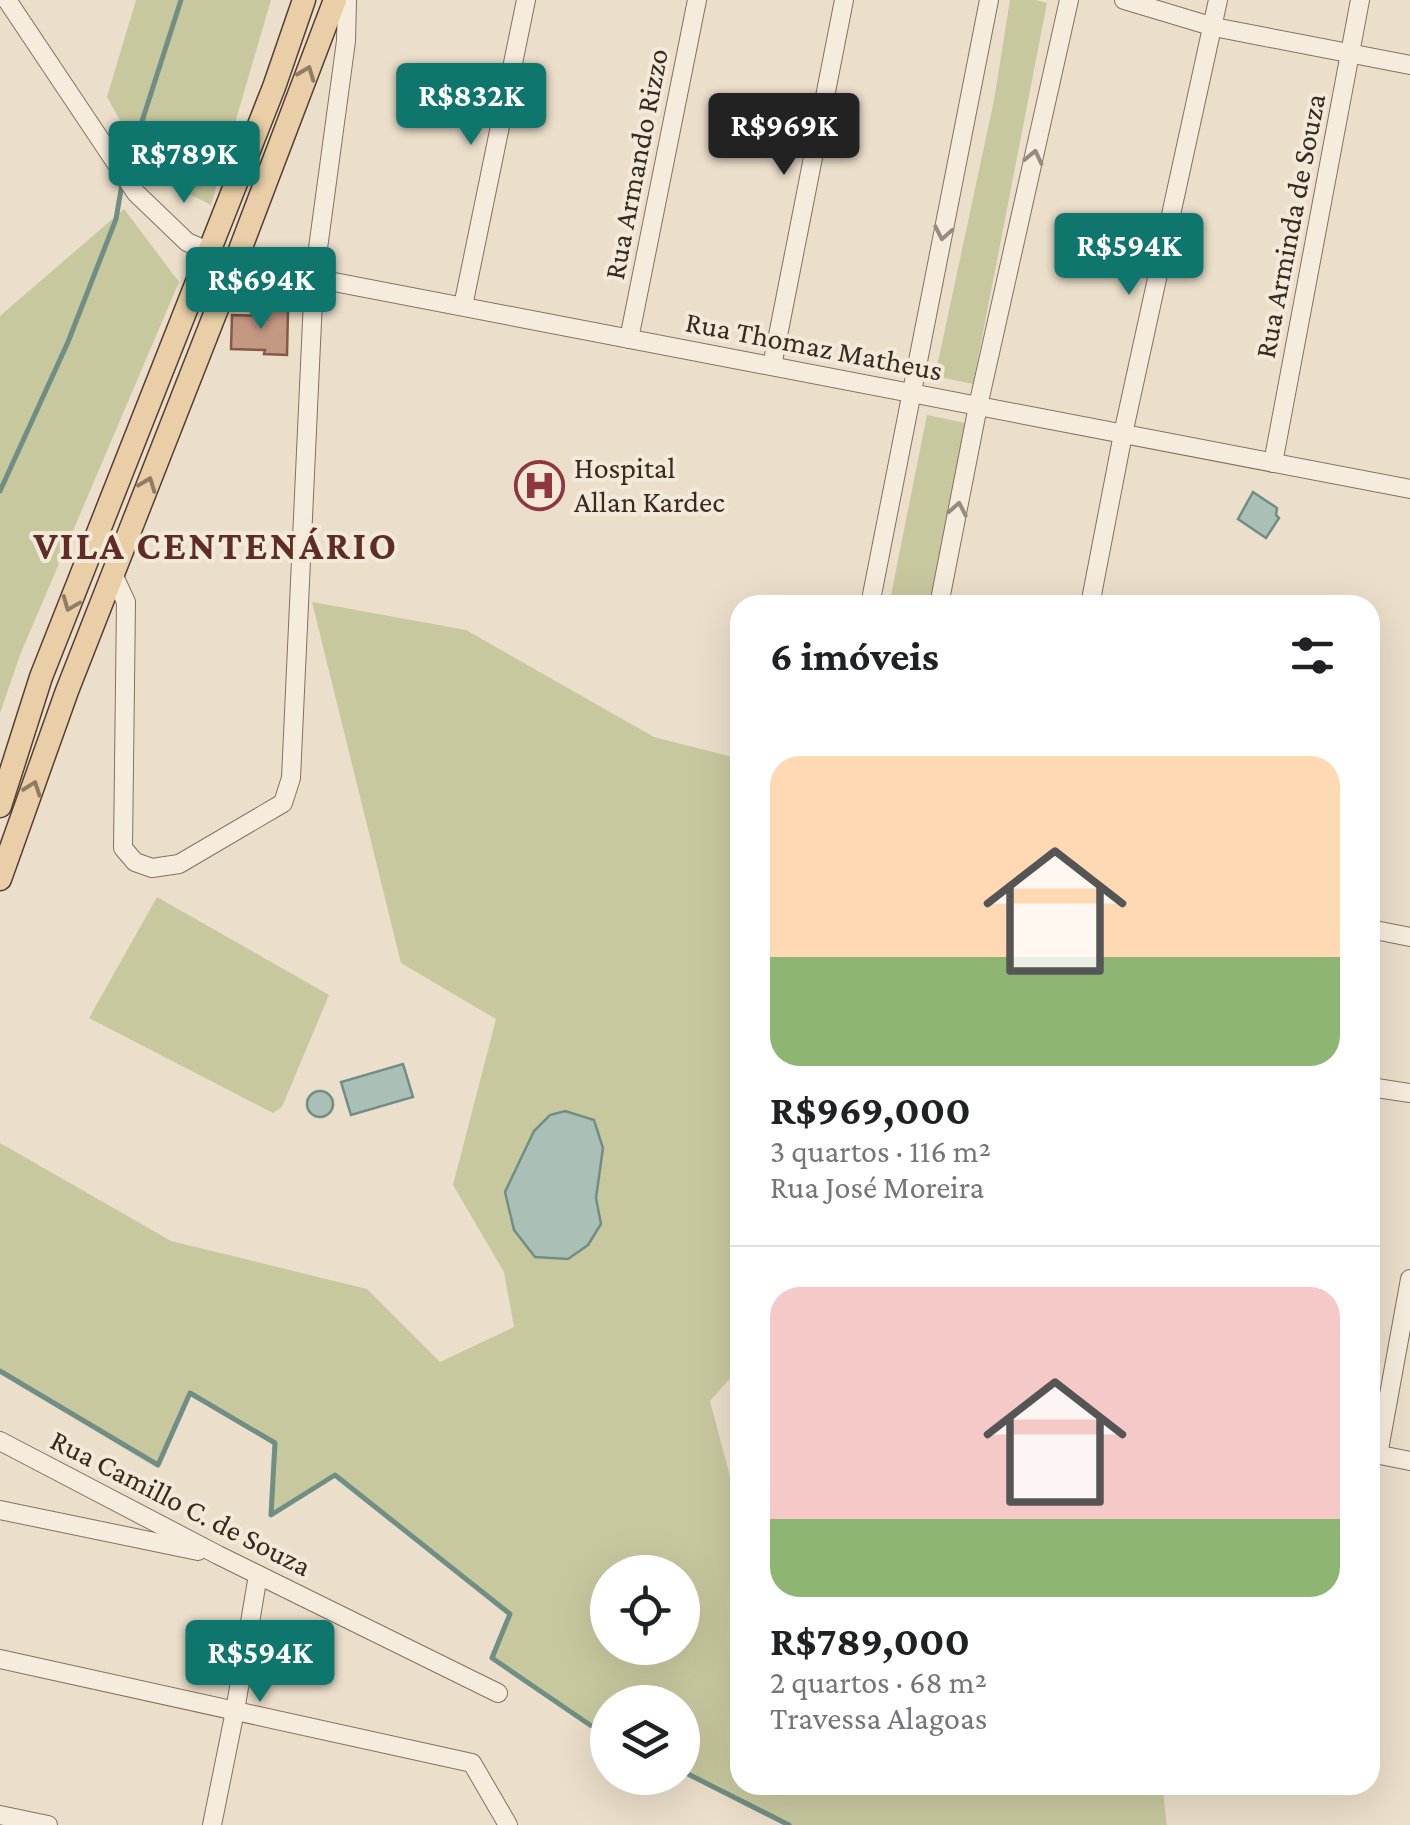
<!DOCTYPE html>
<html lang="pt">
<meta charset="utf-8">
<style>
:root{--surface:#fff;--page:#f6f6f6;--text:#202124;--muted:#757577;--line:#e0e0e0;--accent:#0f766e}
body{margin:0;font-family:"Crimson Pro",serif;background:var(--page);color:var(--text);height:100vh;display:flex;flex-direction:column;font-size:38px;white-space:nowrap}
*{box-sizing:border-box;margin:0}
p{font-size:32px;color:var(--muted)}
.icon{flex:none;width:55px;height:55px;fill:none;stroke:currentColor;stroke-width:2;stroke-linecap:round;stroke-linejoin:round}
.map{position:relative;flex:1;overflow:hidden}
.sheet{position:absolute;left:730px;top:595px;width:650px;height:1200px;display:flex;flex-direction:column;background:var(--surface);border-radius:30px;box-shadow:0 10px 40px #0002}
.sheet>*{flex:none}
.tools{position:absolute;left:590px;top:1555px;display:grid;gap:20px}
.tools a{display:grid;place-items:center;width:110px;height:110px;border-radius:50%;background:var(--surface);box-shadow:0 10px 40px #0002;font-size:50px}
.price{position:absolute;translate:-50% -85px;padding:0 22px;border-radius:10px;background:var(--accent);color:#fff;font-size:32px;line-height:65px;filter:drop-shadow(0 2px 5px #0008)}
.price::after{content:'';position:absolute;left:50%;top:60px;width:30px;height:22px;margin-left:-15px;background:inherit;clip-path:polygon(0 0,100% 0,50% 100%)}
.price.selected{background:#222;color:#fff}
ul{padding:0;list-style:none}
li{display:grid;align-content:center;gap:20px;height:530px;padding:0 40px}
li+li{border-top:2px solid var(--line)}
li span{display:grid;place-items:center;height:310px;border-radius:30px;color:#555}
li>.icon{margin-inline-start:auto}
span .icon{width:180px;height:180px;fill:#fffc;stroke-width:1}
li b{font-size:42px}
h2{display:flex;justify-content:space-between;align-items:center;height:120px;padding:0 40px;font-size:42px}
.map>svg:first-child{display:block}
.green{fill:#c8c89f;fill-rule:evenodd}
.water{fill:#aac0b7;stroke:#718e84;stroke-width:2.5}
.lines{fill:none;stroke-linecap:round;stroke-linejoin:round}
.stream{stroke:#718e84;stroke-width:5}
.building{fill:#c59884;stroke:#835948;stroke-width:2.5}
.minor-casing{stroke:#867060;stroke-width:20}
.major-casing{stroke:#543f34;stroke-width:25}
.minor{stroke:#f6ecdd;stroke-width:18}
.major{stroke:#e9cea7;stroke-width:22}
.oneway{stroke:#907c64}
.oneway2{stroke:#978b80}
.labels{text-anchor:middle;stroke-width:8;stroke-linejoin:round;paint-order:stroke}
.street-label{font-size:30px;fill:#382a22;stroke:#f3e9d9}
.poi-label{font-size:30px;fill:#382a22;stroke:#f3e9d9;text-anchor:start}
.district-label{font-size:40px;font-weight:bold;letter-spacing:2.5px;fill:#602c26;stroke:#f3e9d9}
</style>
<div class="map">
<svg width="1410" height="1825" viewBox="0 0 1410 1825">
<rect width="100%" height="100%" fill="#ebdeca"/>
<g class="green">
<path d="M136,0H271L211,205L150,174L107,97Z"/>
<path d="M1010,0H1036L1047,3L973,384L935,376L994,100Z"/>
<path d="M124,209L179,282L20,655L0,713V316Z"/>
<path d="M927,415L965,423L930,605H889Z"/>
<path d="M312,602L466,630L654,737L740,759V1367L710,1401L740,1514V1785H1162L1167,1825H789L683,1771L682,1702H608L607,1733L590,1725L492,1658L509,1614L336,1476L271,1515L275,1443L191,1394L158,1465L0,1371V1143L171,1241L367,1289L440,1362L514,1327L504,1272L453,1185L496,1019L401,963ZM608,1572H682V1648H608Z"/>
<path d="M157,897L329,995L282,1107L273,1113L89,1018Z"/>
</g>
<g class="water">
<path d="M1253,492L1277,508L1276,515L1279,518L1266,538L1238,519Z"/>
<path d="M403,1064L413,1097L351,1115L341,1082Z"/>
<circle cx="320" cy="1104" r="13"/>
<path d="M565,1111L594,1120L603,1148L596,1198L601,1224L588,1245L568,1259L535,1257L514,1230L505,1192L534,1131L550,1115Z"/>
</g>
<g class="lines">
<g class="stream">
<path d="M127,168L181,0"/>
<path d="M0,491L68,342L116,219L122,184"/>
<path d="M0,1371L158,1465L190,1393L275,1443L271,1515L335,1475L510,1614L492,1658L590,1725L608,1733"/>
<path d="M682,1771L789,1825"/>
</g>
</g>
<path class="building" d="M266,310H288L287,355L264,354L265,350L231,349L232,315L266,316Z"/>
<g class="lines">
<defs>
<g id="minor">
<path d="M7,0L136,193L187,242L235,263L1410,489"/>
<path d="M1124,0L1214,27L1410,65"/>
<path d="M463,306L526,0"/>
<path d="M629,339L697,0"/>
<path d="M772,366L844,0"/>
<path d="M1273,463L1360,0"/>
<path d="M113,574L126,602L123,848L135,862L152,868L179,864L283,803L291,778L314,278L346,41L347,0"/>
<path d="M870,605L989,0"/>
<path d="M939,605L978,406L1069,0"/>
<path d="M1090,605L1123,434L1218,0"/>
<path d="M1370,929L1410,937"/>
<path d="M1370,1087L1410,1093"/>
<path d="M0,1441L218,1555L498,1693"/>
<path d="M1370,1453L1410,1461"/>
<path d="M1378,1455L1410,1279"/>
<path d="M0,1510L198,1551"/>
<path d="M0,1659L472,1763L508,1825"/>
<path d="M0,1815L48,1825"/>
<path d="M212,1825L235,1711L258,1575"/>
</g>
<g id="major">
<path d="M0,806L41,677L274,87L304,0"/>
<path d="M0,879L67,691L235,263L335,0"/>
</g>
</defs>
<use href="#minor" class="minor-casing"/>
<use href="#major" class="major-casing"/>
<use href="#minor" class="minor"/>
<use href="#major" class="major"/>
</g>
<defs><path id="oneway-chevron" d="M-2-3.5L2.5 0L-2 3.5" fill="none" stroke-width="1.6" stroke-linecap="round" stroke-linejoin="round" transform="scale(2.5)"/></defs>
<g class="oneway">
<use href="#oneway-chevron" transform="translate(307 73) rotate(-69)"/>
<use href="#oneway-chevron" transform="translate(148 484) rotate(-69)"/>
<use href="#oneway-chevron" transform="translate(70 604) rotate(112)"/>
<use href="#oneway-chevron" transform="translate(33 788) rotate(-70)"/>
</g>
<g class="oneway2">
<use href="#oneway-chevron" transform="translate(1034 157) rotate(-77)"/>
<use href="#oneway-chevron" transform="translate(943 233) rotate(101)"/>
<use href="#oneway-chevron" transform="translate(958 509) rotate(-79)"/>
</g>
<defs>
<symbol id="hospital-ring" viewBox="-11 -11 22 22"><circle r="9.5" fill="#f3e9d9" stroke="#8f3640" stroke-width="1.5"/><path d="M-5-5h3v3.5h4V-5h3V5h-3V1.5h-4V5h-3Z" fill="#8f3640"/></symbol>
</defs>
<g fill-rule="evenodd">
<use href="#hospital-ring" x="512" y="458" width="55" height="55"/>
</g>
<g class="labels">
<g class="street-label">
<text transform="translate(636 164) rotate(-79)" y="10">Rua Armando Rizzo</text>
<text transform="translate(1290 226) rotate(-79)" y="10">Rua Arminda de Souza</text>
<text transform="translate(814 346) rotate(11)" y="10">Rua Thomaz Matheus</text>
<text transform="translate(181 1503) rotate(27)" y="10">Rua Camillo C. de Souza</text>
</g>
<g class="poi-label">
<text x="574" y="478">Hospital<tspan x="574" dy="34">Allan Kardec</tspan></text>
</g>
<g class="district-label">
<text x="216" y="559">VILA CENTENÁRIO</text>
</g>
</g>
</svg>
<div class="tools">
<a><svg class="icon" aria-label="locate" viewBox="0 0 24 24"><circle cx="12" cy="12" r="6"/><path d="M12 2v4M12 18v4M2 12h4M18 12h4"/></svg></a>
<a><svg class="icon" aria-label="layers" viewBox="0 0 24 24"><path d="M12 4l9 5-9 5-9-5zM3 14l9 5 9-5"/></svg></a>
</div>
<b class="price" style="left:471px;top:148px">R$832K</b>
<b class="price selected" style="left:784px;top:178px">R$969K</b>
<b class="price" style="left:184px;top:206px">R$789K</b>
<b class="price" style="left:1129px;top:298px">R$594K</b>
<b class="price" style="left:261px;top:332px">R$694K</b>
<b class="price" style="left:260px;top:1705px">R$594K</b>
<section class="sheet">
<h2>6 imóveis<svg class="icon" aria-label="filters" viewBox="0 0 24 24"><path d="M4 7h16M4 17h16"/><circle cx="9" cy="7" r="2"/><circle cx="15" cy="17" r="2"/></svg></h2>
<ul>
<li><span style="background:linear-gradient(#ffd9b3 65%,#8fb573 0)"><svg class="icon" aria-label="home" viewBox="0 0 24 24"><path d="M3 11l9-7 9 7M6 9v11h12V9"/></svg></span><div><b>R$969,000</b><p>3 quartos · 116 m²</p><p>Rua José Moreira</p></div></li>
<li><span style="background:linear-gradient(#f6c9c9 75%,#8fb573 0)"><svg class="icon" aria-label="home" viewBox="0 0 24 24"><path d="M3 11l9-7 9 7M6 9v11h12V9"/></svg></span><div><b>R$789,000</b><p>2 quartos · 68 m²</p><p>Travessa Alagoas</p></div></li>
</ul>
</section>
</div>
